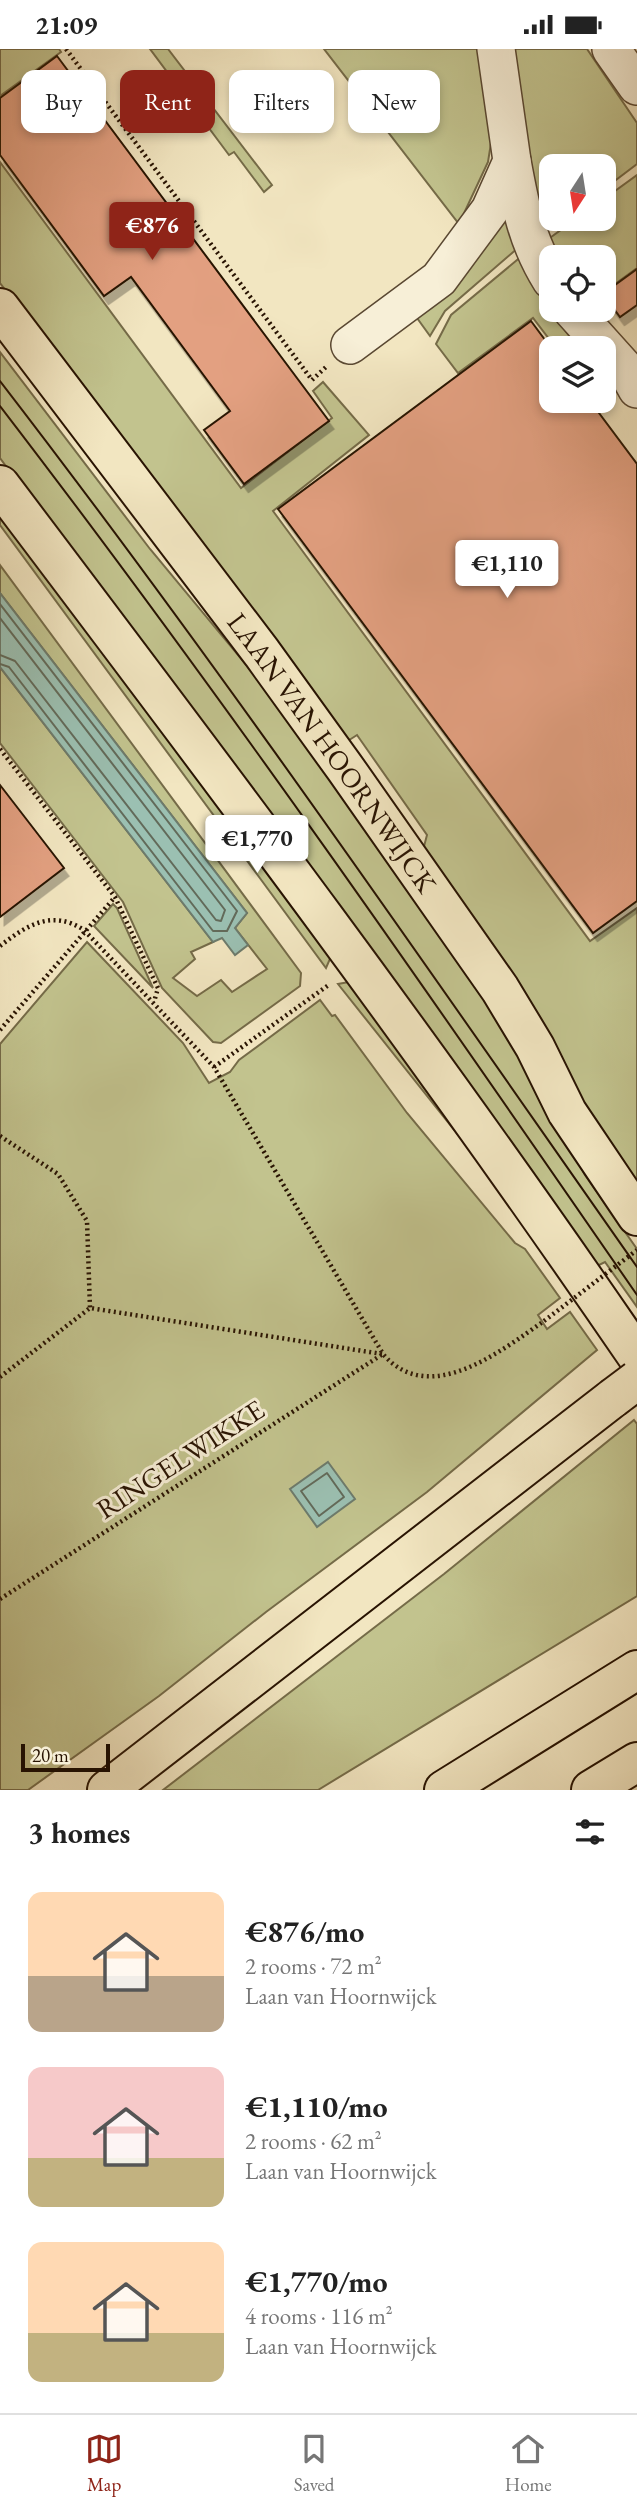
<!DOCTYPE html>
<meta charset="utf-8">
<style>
:root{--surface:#fff;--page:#f2f2f2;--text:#222;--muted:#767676;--line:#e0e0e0;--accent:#8f2418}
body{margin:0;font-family:"EB Garamond",serif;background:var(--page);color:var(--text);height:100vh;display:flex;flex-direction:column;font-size:26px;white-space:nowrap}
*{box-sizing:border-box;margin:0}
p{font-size:23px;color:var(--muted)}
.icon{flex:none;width:38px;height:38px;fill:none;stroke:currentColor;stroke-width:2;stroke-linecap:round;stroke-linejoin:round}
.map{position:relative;height:1741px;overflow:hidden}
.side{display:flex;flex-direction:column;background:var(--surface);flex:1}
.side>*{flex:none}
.banner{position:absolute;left:21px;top:21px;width:595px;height:63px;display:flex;gap:14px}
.needle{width:46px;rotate:192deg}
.tools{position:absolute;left:539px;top:105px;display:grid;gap:14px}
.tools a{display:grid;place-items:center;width:77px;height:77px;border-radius:14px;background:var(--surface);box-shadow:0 4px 10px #0003;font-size:35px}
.scale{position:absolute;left:21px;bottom:18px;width:89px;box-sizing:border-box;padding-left:7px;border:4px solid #281302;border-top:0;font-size:19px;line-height:24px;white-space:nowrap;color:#281302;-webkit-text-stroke:5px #f7efd7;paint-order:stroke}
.price{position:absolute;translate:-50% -60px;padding:0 16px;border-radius:7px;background:#fff;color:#222;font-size:23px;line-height:46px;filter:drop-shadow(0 2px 4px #0008)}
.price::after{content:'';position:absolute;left:50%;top:42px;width:21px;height:16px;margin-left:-10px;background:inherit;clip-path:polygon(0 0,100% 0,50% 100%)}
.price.on{background:var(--accent);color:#fff}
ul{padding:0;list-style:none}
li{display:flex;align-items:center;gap:21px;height:175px;padding:0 28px}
li span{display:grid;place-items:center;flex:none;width:196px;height:140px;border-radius:14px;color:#555}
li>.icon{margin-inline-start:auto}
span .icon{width:84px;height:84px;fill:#fffc;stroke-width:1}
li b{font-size:30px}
h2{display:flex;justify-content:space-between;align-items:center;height:84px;padding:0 28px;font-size:30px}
.pill{padding:0 24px;border-radius:14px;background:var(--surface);box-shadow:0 4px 10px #0003;font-size:24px;line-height:63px}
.pill.on{background:var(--accent);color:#fff}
.status{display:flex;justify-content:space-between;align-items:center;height:49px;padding:0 35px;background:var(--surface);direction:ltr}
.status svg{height:19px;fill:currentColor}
.tabs{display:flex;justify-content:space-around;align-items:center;height:98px;border-top:2px solid var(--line);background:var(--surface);font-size:19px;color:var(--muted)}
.tabs a{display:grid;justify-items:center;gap:4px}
.tabs .on{color:var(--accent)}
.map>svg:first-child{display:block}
.green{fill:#c2c38e;stroke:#756b48;stroke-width:2}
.water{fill:#9bc0b2;stroke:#6d7b6c;stroke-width:2}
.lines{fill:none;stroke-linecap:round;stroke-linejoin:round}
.shore{stroke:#626a5a;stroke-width:2}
.building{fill:#e3a081;stroke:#281302;stroke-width:2;filter:url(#shadow)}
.minor-casing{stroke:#5a4832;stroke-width:40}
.major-casing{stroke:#281302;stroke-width:42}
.highway-casing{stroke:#281302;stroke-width:42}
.path{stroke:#281302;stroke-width:4.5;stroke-dasharray:2 3.5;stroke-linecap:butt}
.minor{stroke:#f7efd7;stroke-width:37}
.major{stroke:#f2e6c1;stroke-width:38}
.highway{stroke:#f2e6c1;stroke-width:38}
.tram{stroke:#281302;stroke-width:2}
.highway-bridge-casing{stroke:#281302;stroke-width:42;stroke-linecap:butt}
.path-bridge{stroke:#281302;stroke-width:4.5;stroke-dasharray:2 3.5;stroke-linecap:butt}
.highway-bridge{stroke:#f2e6c1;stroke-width:38}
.labels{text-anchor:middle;stroke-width:6;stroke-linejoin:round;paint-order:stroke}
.street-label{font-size:28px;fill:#281302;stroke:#f7efd7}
</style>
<div class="status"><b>21:09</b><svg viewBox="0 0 49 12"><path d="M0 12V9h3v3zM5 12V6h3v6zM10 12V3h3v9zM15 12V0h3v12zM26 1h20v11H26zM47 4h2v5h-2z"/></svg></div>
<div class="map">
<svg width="637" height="1741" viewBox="0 0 637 1741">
<defs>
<filter id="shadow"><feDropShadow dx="4.5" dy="8" stdDeviation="0" flood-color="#0004"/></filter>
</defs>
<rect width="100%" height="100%" fill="#f2e6c1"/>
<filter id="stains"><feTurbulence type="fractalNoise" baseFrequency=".00286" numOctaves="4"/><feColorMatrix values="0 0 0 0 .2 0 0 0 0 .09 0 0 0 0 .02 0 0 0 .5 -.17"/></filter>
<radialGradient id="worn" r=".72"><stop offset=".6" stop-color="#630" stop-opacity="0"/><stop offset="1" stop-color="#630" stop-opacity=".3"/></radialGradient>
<g class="green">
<path d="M0,0H59L61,3L0,47Z"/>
<path d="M150,0H168L272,136L264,143L234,103L229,106Z"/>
<path d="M324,0H482L494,75L488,113L459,175Z"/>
<path d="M508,0H587L637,74V115L604,140V117H551V170H563L542,185Z"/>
<path d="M0,113L241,439L332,369L313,342L323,333L369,386L273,462L590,892L637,859V1148L422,805L427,786L357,686L343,695L124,395L0,234Z"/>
<path d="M637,126V219L604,243V208H557L547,191L576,170H604V150Z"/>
<path d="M498,153L519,198L445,262L430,287L412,262Z"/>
<path d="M523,206L540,247L578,299H556L533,269L458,324L436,295L451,266Z"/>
<path d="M0,303L150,500L291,670L505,976L585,1126L637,1200V1258L605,1213L595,1218L0,409Z"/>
<path d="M0,457L333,903L326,919L0,476Z"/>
<path d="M0,516L301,924L300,937L221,994L213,993L162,939L123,853L0,694V618L213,893L191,903L195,910L173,929L197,947L221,931L232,943L267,920L235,879L247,864L0,544Z"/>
<path d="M113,855L117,859L153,939L94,877Z"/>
<path d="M87,893L183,994L209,1034L230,1023L239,1011L320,951L332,967L335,966L407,1064L515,1194L525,1200L560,1249L538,1266L547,1280L570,1263L597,1301L427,1443L266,1563L159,1647L28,1741H0V995Z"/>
<path d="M354,932L505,1145L338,935Z"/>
<path d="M634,1371L637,1375V1547L318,1741H163L444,1525Z"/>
</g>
<g class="water">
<path d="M0,544L247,864L235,879L248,896L235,906L222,889L213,893L0,618Z"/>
<path d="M328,1413L355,1450L317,1478L290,1440Z"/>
</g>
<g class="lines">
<g class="shore">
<path d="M0,555L237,862L227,882H213L9,618L0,615"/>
<path d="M0,569L225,861L221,872L216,871L15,612L0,606"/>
<path d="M327,1424L344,1448L319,1467L301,1442Z"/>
</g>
</g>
<g class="building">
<path d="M57,7L329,372L244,435L204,381L230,362L131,228L104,247L0,106V49Z"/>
<path d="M637,220V256L620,268L608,252L604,255V244Z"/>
<path d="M531,272L551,299V352H590L637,415V852L593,884L278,460Z"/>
<path d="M0,736L64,819L0,868Z"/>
</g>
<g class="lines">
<defs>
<g id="minor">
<path d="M611,0L637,37"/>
<path d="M512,112C520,156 527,193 551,231"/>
<path d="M572,261L627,322L637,340"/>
<path d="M350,296L439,230L490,161L512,112L496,0"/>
</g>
<g id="major">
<path id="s1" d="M0,259L262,604L345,719L500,940L535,998L567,1063L637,1167"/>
<path d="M0,436C217,723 434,1010 637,1307"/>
</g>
<g id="highway">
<path d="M107,1741L613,1349"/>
<path d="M444,1741L637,1621"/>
<path d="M591,1741L637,1713"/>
</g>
</defs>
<use href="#minor" class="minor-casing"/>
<use href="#major" class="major-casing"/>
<use href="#highway" class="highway-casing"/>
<g class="path">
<path d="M66,0L312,331L326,318"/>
<path d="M0,700L115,848L158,939L154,953"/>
<path d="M0,897C27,876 52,860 84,881L214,1018L383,1305C429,1359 501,1302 544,1272"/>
<path d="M0,981L115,848"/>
<path d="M214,1018L330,935"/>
<path d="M0,1087L58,1125L87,1172L90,1259"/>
<path d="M0,1328L90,1259L382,1305"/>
<path d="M0,1550L383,1305"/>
</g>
<use href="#minor" class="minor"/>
<use href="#major" class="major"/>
<use href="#highway" class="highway"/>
<g class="tram">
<path d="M0,332C222,620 428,920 637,1218"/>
<path d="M0,357C222,646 430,946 637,1246"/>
</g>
<defs>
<path id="highway-bridge" d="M613,1349L637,1331"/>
</defs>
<use href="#highway-bridge" class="highway-bridge-casing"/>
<path class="path-bridge" d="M544,1272L637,1201"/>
<use href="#highway-bridge" class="highway-bridge"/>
</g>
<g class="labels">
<g class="street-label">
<text dy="10" stroke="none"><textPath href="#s1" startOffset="555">LAAN VAN HOORNWIJCK</textPath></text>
<text transform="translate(180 1410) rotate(-33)" y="10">RINGELWIKKE</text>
</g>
</g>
<rect width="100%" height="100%" filter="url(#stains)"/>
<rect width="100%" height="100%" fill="url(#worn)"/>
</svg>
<div class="tools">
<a><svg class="needle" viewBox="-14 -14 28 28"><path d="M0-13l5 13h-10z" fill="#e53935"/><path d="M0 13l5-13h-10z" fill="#767676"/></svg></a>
<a><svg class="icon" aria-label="locate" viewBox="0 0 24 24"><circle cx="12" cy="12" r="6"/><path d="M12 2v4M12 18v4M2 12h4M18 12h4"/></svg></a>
<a><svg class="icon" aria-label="layers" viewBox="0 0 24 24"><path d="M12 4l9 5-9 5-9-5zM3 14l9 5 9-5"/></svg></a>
</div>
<div class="scale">20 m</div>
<b class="price on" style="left:152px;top:213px">€876</b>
<b class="price" style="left:507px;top:551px">€1,110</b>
<b class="price" style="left:257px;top:826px">€1,770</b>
<div class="banner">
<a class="pill">Buy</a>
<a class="pill on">Rent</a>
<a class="pill">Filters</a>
<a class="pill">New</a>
</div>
</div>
<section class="side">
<h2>3 homes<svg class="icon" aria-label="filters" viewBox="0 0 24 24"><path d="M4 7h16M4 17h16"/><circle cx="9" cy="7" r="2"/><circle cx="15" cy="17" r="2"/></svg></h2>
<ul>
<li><span style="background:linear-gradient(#ffd9b3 60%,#b9a48a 0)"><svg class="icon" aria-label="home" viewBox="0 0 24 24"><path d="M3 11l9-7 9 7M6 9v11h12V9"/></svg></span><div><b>€876/mo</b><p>2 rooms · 72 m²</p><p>Laan van Hoornwijck</p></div></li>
<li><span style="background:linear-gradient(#f6c9c9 65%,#c2b280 0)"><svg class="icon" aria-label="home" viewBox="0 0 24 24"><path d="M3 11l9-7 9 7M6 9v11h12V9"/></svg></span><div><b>€1,110/mo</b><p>2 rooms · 62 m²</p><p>Laan van Hoornwijck</p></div></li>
<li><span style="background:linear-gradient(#ffd9b3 65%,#c2b280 0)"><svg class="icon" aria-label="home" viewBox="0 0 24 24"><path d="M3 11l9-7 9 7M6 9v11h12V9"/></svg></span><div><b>€1,770/mo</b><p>4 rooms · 116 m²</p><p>Laan van Hoornwijck</p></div></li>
</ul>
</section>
<nav class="tabs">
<a class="on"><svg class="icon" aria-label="map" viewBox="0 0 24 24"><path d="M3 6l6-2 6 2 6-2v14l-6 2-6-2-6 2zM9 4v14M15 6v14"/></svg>Map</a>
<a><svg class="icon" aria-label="saved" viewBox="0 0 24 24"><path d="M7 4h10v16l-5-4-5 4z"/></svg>Saved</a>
<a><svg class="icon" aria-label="home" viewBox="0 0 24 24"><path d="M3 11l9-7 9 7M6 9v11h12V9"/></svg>Home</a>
</nav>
